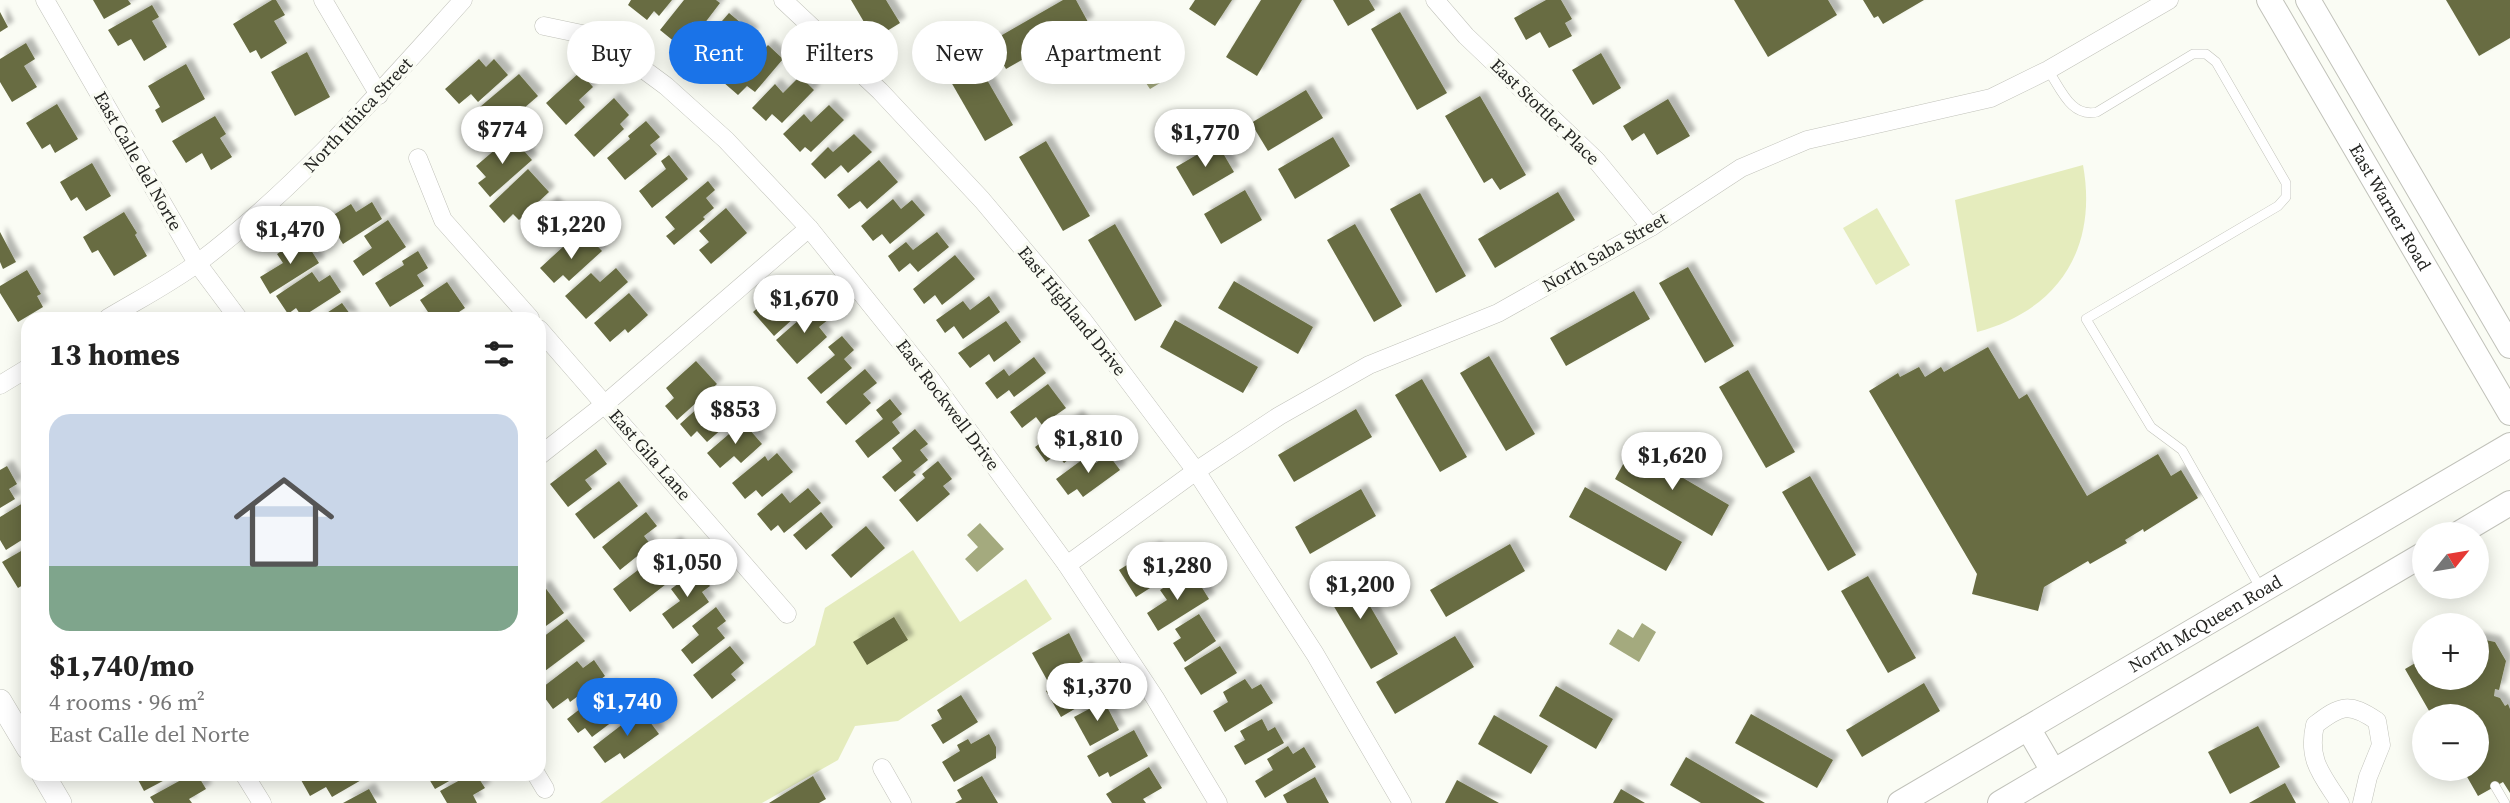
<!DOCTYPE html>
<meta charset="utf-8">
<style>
:root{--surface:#fff;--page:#f6f6f6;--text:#222;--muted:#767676;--accent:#1a73e8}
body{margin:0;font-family:"Source Serif 4",serif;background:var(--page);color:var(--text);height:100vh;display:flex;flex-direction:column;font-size:26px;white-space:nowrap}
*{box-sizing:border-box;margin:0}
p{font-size:23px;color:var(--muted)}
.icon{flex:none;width:38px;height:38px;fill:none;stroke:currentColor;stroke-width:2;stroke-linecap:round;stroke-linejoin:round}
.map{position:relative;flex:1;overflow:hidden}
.panel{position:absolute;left:21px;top:312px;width:525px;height:469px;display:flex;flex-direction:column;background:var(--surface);border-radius:21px;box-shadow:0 4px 18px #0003}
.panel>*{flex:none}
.hud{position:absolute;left:567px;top:21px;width:665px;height:63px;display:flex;gap:14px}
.needle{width:46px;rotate:60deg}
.buttons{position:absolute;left:2412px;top:522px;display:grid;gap:14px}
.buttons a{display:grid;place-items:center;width:77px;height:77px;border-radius:50%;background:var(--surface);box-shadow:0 4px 18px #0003;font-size:35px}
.price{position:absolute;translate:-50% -60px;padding:0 16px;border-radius:24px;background:#fff;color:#222;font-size:23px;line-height:46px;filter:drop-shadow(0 2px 4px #0008)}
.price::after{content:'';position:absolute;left:50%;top:42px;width:21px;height:16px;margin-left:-10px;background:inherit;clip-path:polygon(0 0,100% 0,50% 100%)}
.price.current{background:var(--accent);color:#fff}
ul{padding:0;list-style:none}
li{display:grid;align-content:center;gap:14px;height:371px;padding:0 28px}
li span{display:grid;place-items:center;height:217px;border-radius:21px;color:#555}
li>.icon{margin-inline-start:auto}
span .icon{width:126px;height:126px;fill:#fffc;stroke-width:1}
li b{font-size:30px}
h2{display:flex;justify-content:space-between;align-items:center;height:84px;padding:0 28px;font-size:30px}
.chip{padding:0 24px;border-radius:32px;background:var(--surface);box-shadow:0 4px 18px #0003;font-size:24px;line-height:63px}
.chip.current{background:var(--accent);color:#fff}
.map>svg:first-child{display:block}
.green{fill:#e5ecbd}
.water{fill:#a4aa7e}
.building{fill:#676c42;filter:url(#shadow)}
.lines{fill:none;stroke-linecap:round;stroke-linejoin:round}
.service-casing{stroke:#c1c2ba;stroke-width:10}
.minor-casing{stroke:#c1c2ba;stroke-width:19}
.tertiary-casing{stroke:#c1c2ba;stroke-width:24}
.secondary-casing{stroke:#c1c2ba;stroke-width:26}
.service{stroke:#fff;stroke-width:9}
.minor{stroke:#fff;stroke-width:18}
.tertiary{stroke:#fff;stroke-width:23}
.secondary{stroke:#fff;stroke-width:24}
.labels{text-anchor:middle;stroke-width:7;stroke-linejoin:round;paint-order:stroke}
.street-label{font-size:18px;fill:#242522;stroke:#fafcf4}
</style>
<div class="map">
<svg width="2510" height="803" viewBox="0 0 2510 803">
<defs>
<filter id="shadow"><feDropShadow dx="6" dy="-6" stdDeviation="2" flood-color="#0004"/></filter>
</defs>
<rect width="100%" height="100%" fill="#fafcf4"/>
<g class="green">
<path d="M2083,165C2098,248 2059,310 1977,332L1955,200Z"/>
<path d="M1877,208L1910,265L1876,285L1843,228Z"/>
<path d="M913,550L960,622L1026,579L1052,619L898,721L855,726L838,760L762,803H600L815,645L825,608Z"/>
</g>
<g class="water">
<path d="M1146,50L1165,80L1150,89L1140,74L1126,82L1117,67Z"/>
<path d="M980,523L1004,549L977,572L965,559L978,547L967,535Z"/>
<path d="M1642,623L1656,632L1639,662L1609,644L1618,629L1633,638Z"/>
</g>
<g class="building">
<path d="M93,0H128L131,4L104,19Z"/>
<path d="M272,0H276L285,15L274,21L287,43L261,59L256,50L250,53L233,24Z"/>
<path d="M631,0H672L659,16L654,11L647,20L628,5Z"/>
<path d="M684,0H716L720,3L701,28L693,22L676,43L660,30Z"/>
<path d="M851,0H886L900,23L874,39Z"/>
<path d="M1063,0H1076L1088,22L1006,69L990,42Z"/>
<path d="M1195,0H1232L1215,26L1189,9Z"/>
<path d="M1261,0H1302L1257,76L1226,57Z"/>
<path d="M1333,0H1369L1375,10L1348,26Z"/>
<path d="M1546,0H1561L1572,19L1565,23L1572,36L1549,48L1540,32L1526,40L1514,18Z"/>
<path d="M1734,0H1828L1837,15L1768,57Z"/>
<path d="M1863,0H1924L1883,24L1878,16L1874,18Z"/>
<path d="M2446,0H2510V38L2479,56Z"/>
<path d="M152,5L159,17L152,21L167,47L144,61L131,39L118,46L108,30Z"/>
<path d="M0,12L8,27L0,32Z"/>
<path d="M1400,12L1447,93L1417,110L1371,29Z"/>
<path d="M729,13L753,33L726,64L715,55L707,65L694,53Z"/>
<path d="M26,43L35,59L24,66L37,87L12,102L0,82V59Z"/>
<path d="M768,45L783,59L755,92L747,86L738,95L723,82L746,55L754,61Z"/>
<path d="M307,52L330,97L295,116L271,72Z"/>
<path d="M971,52L1013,125L985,141L943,68Z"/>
<path d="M1601,53L1621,88L1593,105L1572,70Z"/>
<path d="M479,59L486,67L494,59L508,75L478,102L471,94L459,104L445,89Z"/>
<path d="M186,64L205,99L162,123L155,110L160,107L148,86Z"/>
<path d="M580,72L593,87L579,100L585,107L566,125L546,103Z"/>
<path d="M519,74L538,96L494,134L474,112Z"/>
<path d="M800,76L814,90L782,123L772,114L766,121L752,108L775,84L783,93Z"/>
<path d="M1306,90L1323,118L1268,151L1251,123Z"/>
<path d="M1480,96L1526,175L1500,190L1492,178L1484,183L1445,116Z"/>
<path d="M614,98L629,115L620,124L624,129L594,157L574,135Z"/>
<path d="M1668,99L1690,136L1657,155L1644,133L1632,141L1623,126Z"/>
<path d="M57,104L78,139L55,153L50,144L42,149L26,123Z"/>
<path d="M829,105L844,120L811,152L805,147L800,152L783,134L804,114L811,122Z"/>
<path d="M215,116L226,134L220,138L232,157L211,170L202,153L186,163L172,141Z"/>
<path d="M646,121L660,137L650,145L657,154L625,180L607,158L630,139L628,136Z"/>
<path d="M854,134L872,152L848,173L841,165L825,179L811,164L828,147L833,152Z"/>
<path d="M511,136L532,160L490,197L478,183L486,177L476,166Z"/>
<path d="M1333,137L1350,166L1295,199L1278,169Z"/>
<path d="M1046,141L1090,216L1063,231L1019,157Z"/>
<path d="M1217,143L1234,172L1193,196L1176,167Z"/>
<path d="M669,155L688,179L652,208L639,191L666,169L661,161Z"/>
<path d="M879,160L898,182L867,209L860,201L849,209L837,195Z"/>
<path d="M92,163L111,196L86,211L77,197L71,201L60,182Z"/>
<path d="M528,169L549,192L519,220L513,214L504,223L489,206Z"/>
<path d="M708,181L715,190L706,198L714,208L703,217L705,219L674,245L666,236L675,229L665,217Z"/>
<path d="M1245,190L1262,220L1221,244L1204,214Z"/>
<path d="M1558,192L1575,220L1495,268L1478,239Z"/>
<path d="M1420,193L1466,276L1436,293L1390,209Z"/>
<path d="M893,199L901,209L912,200L925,215L890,244L882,234L873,241L861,226Z"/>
<path d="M372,202L382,219L343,244L327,219L351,204L356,212Z"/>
<path d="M552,202L569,221L547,240L541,233L533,240L523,228Z"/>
<path d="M726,208L747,233L711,264L699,250L709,242L699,231Z"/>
<path d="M124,212L137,233L135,235L147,256L114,276L98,250L92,253L83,237Z"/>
<path d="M388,220L406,247L363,276L353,261L372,248L364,236Z"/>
<path d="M1115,224L1162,306L1135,321L1088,240Z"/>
<path d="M1355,224L1402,306L1374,322L1327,240Z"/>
<path d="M0,232L16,262L3,269L0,262Z"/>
<path d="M937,232L949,247L918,272L910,263L899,272L888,256L906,242L913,250Z"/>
<path d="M303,237L319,263L270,294L260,277L283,263L277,254Z"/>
<path d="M589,237L602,251L569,281L563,275L554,283L540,268L564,246L571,253Z"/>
<path d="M418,251L428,268L417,275L424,286L390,307L375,283L404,265L402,261Z"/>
<path d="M955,255L975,279L942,305L935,295L924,304L913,289Z"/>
<path d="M1688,267L1734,346L1705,363L1659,283Z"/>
<path d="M616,268L628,282L586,319L565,296L591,273L600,282Z"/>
<path d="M27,270L41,294L37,296L43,307L18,322L0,293V286Z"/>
<path d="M312,272L319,282L330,275L341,292L302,317L296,308L288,314L276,296Z"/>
<path d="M1234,281L1313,327L1298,354L1218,308Z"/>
<path d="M447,282L465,308L450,318H418L428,312L420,300Z"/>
<path d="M784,285L792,294L802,285L815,299L774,336L753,312Z"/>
<path d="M1634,291L1650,319L1566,366L1550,338Z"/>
<path d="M629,293L648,315L628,333L625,329L610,342L594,323Z"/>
<path d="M989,296L1000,312L963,339L954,326L945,333L936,320L963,301L970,310Z"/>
<path d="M342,303L353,318H319Z"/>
<path d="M816,305L829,319L819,327L827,337L797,364L776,340Z"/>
<path d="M1175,320L1258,367L1243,393L1160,347Z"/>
<path d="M1006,321L1021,342L994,362L989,354L970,368L958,353Z"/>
<path d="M842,336L854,350L844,359L852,368L821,394L807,378L835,355L828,347Z"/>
<path d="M1988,347L2019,399L2027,394L2087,496L2158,454L2171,476L2181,470L2198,498L2144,532L2143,529L2125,540L2127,543L2090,564L2088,561L2044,587L2038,611L1972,594L1977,574L1869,391L1898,373L1900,377L1919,367L1925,377L1941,367L1944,372Z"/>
<path d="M1489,356L1535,434L1506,451L1460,373Z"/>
<path d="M1034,357L1046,373L1014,397L1009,390L997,399L985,383L1004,369L1009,376Z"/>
<path d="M696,361L717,384L677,420L665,406L674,398L666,388Z"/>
<path d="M865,369L877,383L863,394L871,403L846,425L826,402Z"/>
<path d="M1748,370L1795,452L1766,468L1719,387Z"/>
<path d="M1422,379L1467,457L1440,472L1395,395Z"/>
<path d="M1048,384L1066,408L1042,425L1036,417L1022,428L1010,412Z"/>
<path d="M710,397L719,407L729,398L741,412L707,442L697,431L691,437L680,424Z"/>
<path d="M890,399L902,414L892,422L900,433L868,458L855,441L883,419L876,410Z"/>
<path d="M1356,409L1372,437L1294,482L1278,455Z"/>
<path d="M1077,416L1095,439L1064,463L1057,454L1046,462L1035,447Z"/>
<path d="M743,422L762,444L741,463L734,456L720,468L707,453Z"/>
<path d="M915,429L928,444L920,450L928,460L913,472L916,475L895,492L882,477L902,461L892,448Z"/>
<path d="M1632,448L1729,505L1712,536L1615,479Z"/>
<path d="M596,449L607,464L585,480L592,489L568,507L550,484Z"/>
<path d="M777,453L793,472L762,497L756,490L745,499L732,483L765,456L768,461Z"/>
<path d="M1090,454L1096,463L1108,454L1120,470L1083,497L1077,489L1068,495L1056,479Z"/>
<path d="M938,461L952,479L943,486L950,494L917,522L899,500L925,478L922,474Z"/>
<path d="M7,466L17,484L9,489L15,499L0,508V470Z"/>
<path d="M1810,476L1856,555L1828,571L1782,492Z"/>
<path d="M619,481L638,506L594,539L575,514Z"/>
<path d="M1585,487L1682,542L1666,571L1569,517Z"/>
<path d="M808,488L821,503L784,533L778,525L771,531L757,514L782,493L790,503Z"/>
<path d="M1361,489L1376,516L1310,554L1295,527Z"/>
<path d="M28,500V536L6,550L0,540V517Z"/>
<path d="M646,512L657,526L644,536L651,545L620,570L602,547Z"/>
<path d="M821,512L833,527L806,550L793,535Z"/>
<path d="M866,526L885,548L851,578L831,555Z"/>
<path d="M675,542L685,555L663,572L670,581L630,612L613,589Z"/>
<path d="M1510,544L1525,571L1446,617L1430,590Z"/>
<path d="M28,547V582L18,588L2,562Z"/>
<path d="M1155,547L1172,574L1136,597L1119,570Z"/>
<path d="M697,570L710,586L702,592L709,602L673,629L662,614L680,601L671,589Z"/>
<path d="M1350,572L1398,654L1371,669L1323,588Z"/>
<path d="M1868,576L1916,658L1888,673L1841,591Z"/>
<path d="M1180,577L1185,585L1196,578L1209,599L1158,631L1147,613L1167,600L1160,590Z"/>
<path d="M544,586L564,613L539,631V590Z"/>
<path d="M716,607L726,621L717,628L725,638L692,664L681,650L699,635L692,626Z"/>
<path d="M1199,614L1216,641L1185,662L1173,643L1181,638L1175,629Z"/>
<path d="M894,617L908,640L867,665L853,642Z"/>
<path d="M567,619L585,641L541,674L539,671V640Z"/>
<path d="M1069,633L1083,661L1047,680L1032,653Z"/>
<path d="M1455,636L1474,667L1395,714L1376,682Z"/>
<path d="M2476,638L2495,642L2506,661L2499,690L2495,689L2494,696L2500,698L2505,706L2508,704L2510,709V793L2503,782L2478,796L2462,768H2476V716H2432L2405,669L2424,658V677H2476Z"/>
<path d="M730,646L744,663L731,674L736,680L712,699L693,675Z"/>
<path d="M1220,646L1237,673L1201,695L1184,668Z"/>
<path d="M594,660L605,676L570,702L568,698L553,709L539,690L577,661L583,668Z"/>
<path d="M1086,667L1098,687L1079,698L1083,704L1061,717L1046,691Z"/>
<path d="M1245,679L1252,689L1261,684L1273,703L1225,732L1213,711L1228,702L1223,692Z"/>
<path d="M1924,683L1940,711L1862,757L1846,730Z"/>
<path d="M611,685L629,709L592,737L585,728L578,733L567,719Z"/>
<path d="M1556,686L1613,719L1596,749L1539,716Z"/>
<path d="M961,695L978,722L943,744L931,725L942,719L937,710Z"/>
<path d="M1104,701L1119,730L1090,746L1074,717Z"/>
<path d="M641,710L659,734L624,759L620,753L605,763L593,747Z"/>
<path d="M1751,714L1833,760L1817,788L1735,743Z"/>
<path d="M1494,715L1548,746L1531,774L1478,744Z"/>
<path d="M1262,719L1268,731L1275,727L1284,743L1245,765L1234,746L1245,740L1240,731Z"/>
<path d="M2258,726L2280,767L2230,794L2208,752Z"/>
<path d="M1134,730L1148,756L1110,777L1108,772L1099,777L1087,756Z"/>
<path d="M989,734L996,747V758L954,782L942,762L960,751L957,745L968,739L971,744Z"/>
<path d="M1288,746L1293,754L1304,747L1316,767L1265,798L1255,781L1273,770L1267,759Z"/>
<path d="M1686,757L1765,803H1701L1670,785Z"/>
<path d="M1149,767L1162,788L1143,799L1146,803H1112L1106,794Z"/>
<path d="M135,774H176L144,791Z"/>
<path d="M192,774H197L206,789L189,799L192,803H154L150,797Z"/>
<path d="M312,774H360L363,779L332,797L326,787L310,796L301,780Z"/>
<path d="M426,774H452L449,775L451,780L435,789Z"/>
<path d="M471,774H476L485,788L473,795L477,803H447L440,791Z"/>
<path d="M813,776L826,799L819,803H769Z"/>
<path d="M982,776L998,803H955L962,799L957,790Z"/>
<path d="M1315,777L1329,803H1287L1283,795Z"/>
<path d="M1457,780L1499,803H1445Z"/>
<path d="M2285,783L2296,803H2249Z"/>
<path d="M369,789L377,803H343Z"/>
<path d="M1621,789L1645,803H1613Z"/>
</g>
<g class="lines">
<defs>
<g id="service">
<path d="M2048,70C2061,89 2071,118 2097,112L2193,54H2206L2216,62L2286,183V197L2278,206L2086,319L2151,427L2182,450L2261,589"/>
<path d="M2495,786L2505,803"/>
</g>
<g id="minor">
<path d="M45,0L197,263L238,318"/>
<path d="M323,0L379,95"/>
<path d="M783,0L880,91L982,200L1082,319L1196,471L1315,654L1402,803"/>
<path d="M1435,0L1466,36L1596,160L1651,227"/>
<path d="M544,26L601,38L666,86L726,140L809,228L932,381L1067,565L1155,698L1218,803"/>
<path d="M418,158L443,220L530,318"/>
<path d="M108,318C138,300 171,283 199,262C298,187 380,92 463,0"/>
<path d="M539,329L787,614"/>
<path d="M0,385L28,368"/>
<path d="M539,456L605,404L809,228"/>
<path d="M1067,565L1196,471L1279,416L1369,365L1498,313L1651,227L1741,168L1807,140L1991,98L2048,70L2169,0"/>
<path d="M882,768L902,803"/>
<path d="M244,774L262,803"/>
<path d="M536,774L545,789"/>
<path d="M2340,803C2322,775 2307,760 2315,725C2341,705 2349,702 2377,721L2381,745L2368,777L2362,803"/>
</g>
<g id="tertiary">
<path d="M0,701L28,748"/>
<path d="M43,774L60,803"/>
</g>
<g id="secondary">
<path id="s1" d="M2269,0L2510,413"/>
<path d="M2308,0L2510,346"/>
<path d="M2458,534L2510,503"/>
<path d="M2028,728L2053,771"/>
<path id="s2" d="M1900,803L2510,445"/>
<path d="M2000,803L2424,554"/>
</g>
</defs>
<use href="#service" class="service-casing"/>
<use href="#minor" class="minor-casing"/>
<use href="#tertiary" class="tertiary-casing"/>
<use href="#secondary" class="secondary-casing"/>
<use href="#service" class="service"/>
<use href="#minor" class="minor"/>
<use href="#tertiary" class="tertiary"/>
<use href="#secondary" class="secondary"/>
</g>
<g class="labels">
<g class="street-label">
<text transform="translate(1545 112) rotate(44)" y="6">East Stottler Place</text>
<text transform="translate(358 115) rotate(-47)" y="6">North Ithica Street</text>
<text transform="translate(138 161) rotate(60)" y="6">East Calle del Norte</text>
<text dy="6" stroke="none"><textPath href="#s1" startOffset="240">East Warner Road</textPath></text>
<text transform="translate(1605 252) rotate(-30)" y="6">North Saba Street</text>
<text transform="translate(1072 311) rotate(51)" y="6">East Highland Drive</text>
<text transform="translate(948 405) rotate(53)" y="6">East Rockwell Drive</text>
<text transform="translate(650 455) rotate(49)" y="6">East Gila Lane</text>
<text dy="6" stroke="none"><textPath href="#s2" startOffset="354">North McQueen Road</textPath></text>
</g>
</g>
</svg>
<div class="buttons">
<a><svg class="needle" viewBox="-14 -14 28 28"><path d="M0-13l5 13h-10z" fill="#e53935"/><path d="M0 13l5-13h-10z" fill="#767676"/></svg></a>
<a>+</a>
<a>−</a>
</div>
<b class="price" style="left:502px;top:166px">$774</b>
<b class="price" style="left:1205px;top:169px">$1,770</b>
<b class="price" style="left:571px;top:261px">$1,220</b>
<b class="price" style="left:290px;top:266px">$1,470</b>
<b class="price" style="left:804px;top:335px">$1,670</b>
<b class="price" style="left:735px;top:446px">$853</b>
<b class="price" style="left:1088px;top:475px">$1,810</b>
<b class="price" style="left:1672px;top:492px">$1,620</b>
<b class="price" style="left:687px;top:599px">$1,050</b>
<b class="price" style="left:1177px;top:602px">$1,280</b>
<b class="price" style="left:1360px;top:621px">$1,200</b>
<b class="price" style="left:1097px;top:723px">$1,370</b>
<b class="price current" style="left:627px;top:738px">$1,740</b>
<div class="hud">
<a class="chip">Buy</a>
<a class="chip current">Rent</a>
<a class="chip">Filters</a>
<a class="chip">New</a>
<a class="chip">Apartment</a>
</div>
<section class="panel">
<h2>13 homes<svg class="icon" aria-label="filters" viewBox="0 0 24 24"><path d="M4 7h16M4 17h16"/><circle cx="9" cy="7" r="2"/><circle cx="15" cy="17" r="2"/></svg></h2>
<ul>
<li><span style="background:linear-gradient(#c9d6e8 70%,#7fa58c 0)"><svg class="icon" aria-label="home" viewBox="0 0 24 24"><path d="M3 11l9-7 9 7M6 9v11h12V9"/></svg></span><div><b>$1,740/mo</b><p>4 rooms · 96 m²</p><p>East Calle del Norte</p></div></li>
</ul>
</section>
</div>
